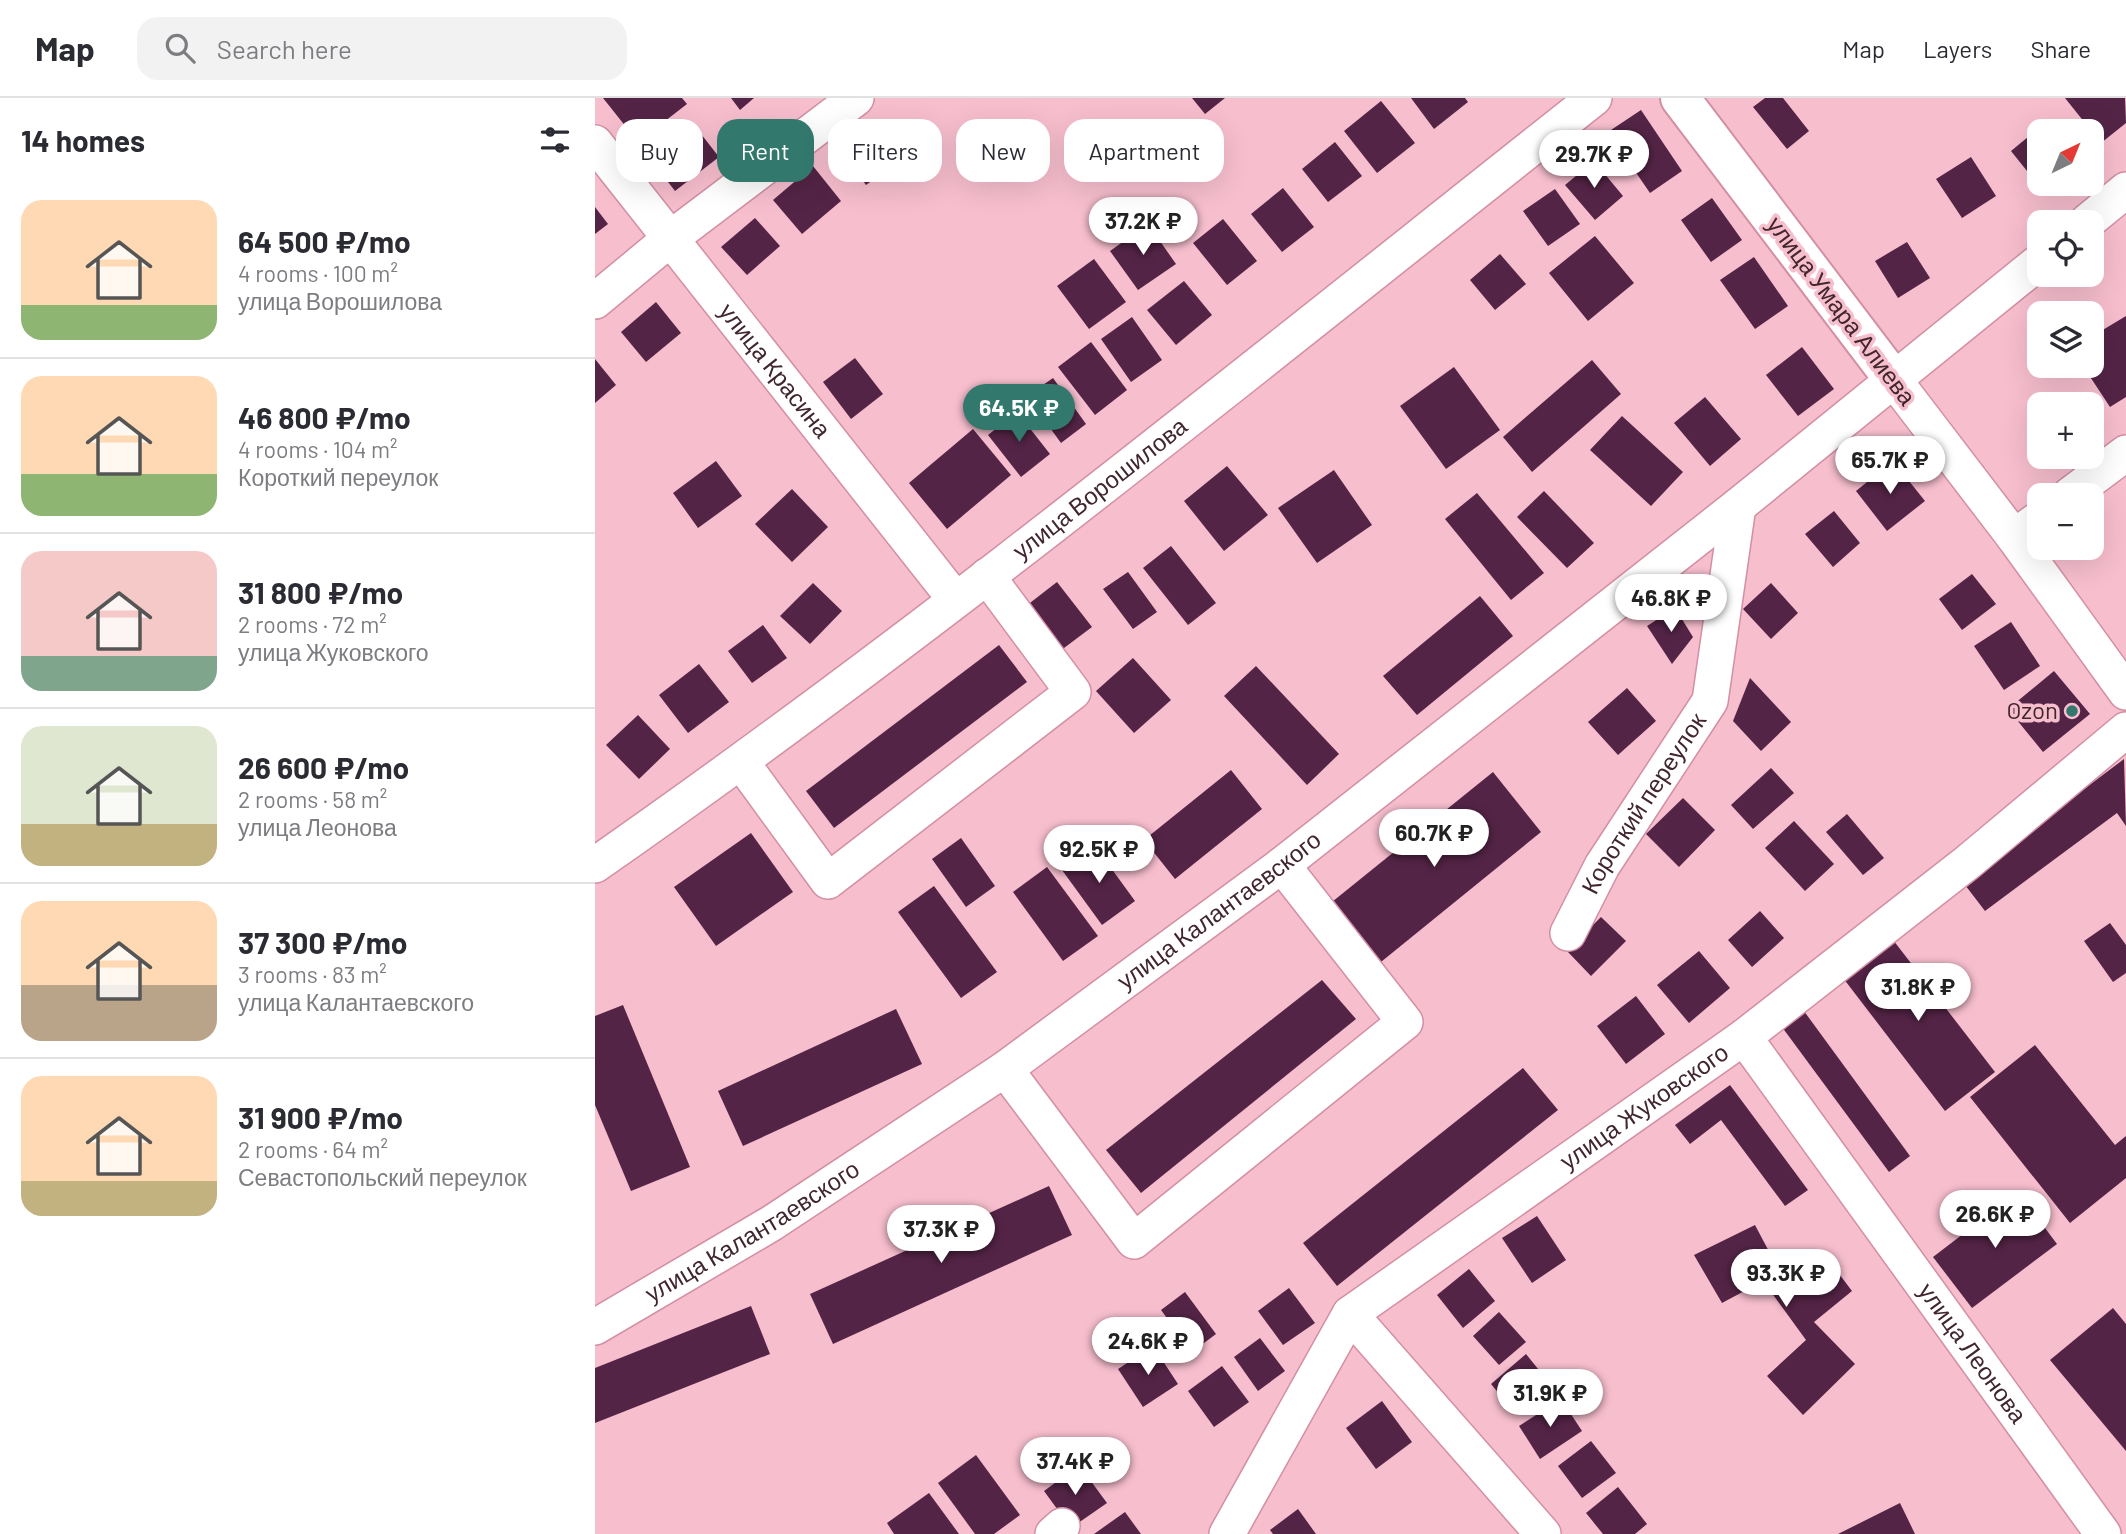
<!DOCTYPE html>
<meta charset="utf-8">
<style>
:root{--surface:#fff;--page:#f2f2f3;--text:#2b2b33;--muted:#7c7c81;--line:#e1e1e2;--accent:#33786c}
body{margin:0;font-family:Barlow,sans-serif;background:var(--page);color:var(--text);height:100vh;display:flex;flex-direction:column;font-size:26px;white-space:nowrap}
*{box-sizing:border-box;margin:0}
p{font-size:23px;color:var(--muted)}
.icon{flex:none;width:38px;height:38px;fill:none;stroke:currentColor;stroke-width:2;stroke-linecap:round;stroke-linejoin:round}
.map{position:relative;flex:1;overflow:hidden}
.side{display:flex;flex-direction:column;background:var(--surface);width:595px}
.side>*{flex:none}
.top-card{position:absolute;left:21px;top:21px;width:665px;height:63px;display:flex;gap:14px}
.needle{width:46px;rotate:43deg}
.fabs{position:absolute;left:1432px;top:21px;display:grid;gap:14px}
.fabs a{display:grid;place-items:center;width:77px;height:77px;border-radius:14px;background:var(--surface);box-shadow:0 7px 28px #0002;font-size:35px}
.price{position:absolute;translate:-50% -60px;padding:0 16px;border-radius:24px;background:#fff;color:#222;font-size:23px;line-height:46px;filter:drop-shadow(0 2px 4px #0008)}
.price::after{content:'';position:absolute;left:50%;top:42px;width:21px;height:16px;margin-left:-10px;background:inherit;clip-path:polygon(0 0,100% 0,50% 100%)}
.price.current{background:var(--accent);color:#fff}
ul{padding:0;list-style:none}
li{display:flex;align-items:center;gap:21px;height:175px;padding:0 21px}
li+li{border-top:2px solid var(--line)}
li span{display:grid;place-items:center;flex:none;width:196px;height:140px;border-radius:21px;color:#555}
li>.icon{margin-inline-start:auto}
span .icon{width:84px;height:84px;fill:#fffc;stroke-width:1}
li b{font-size:30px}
h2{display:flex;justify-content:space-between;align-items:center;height:84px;padding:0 21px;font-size:30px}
.pill{padding:0 24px;border-radius:21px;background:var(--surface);box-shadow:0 7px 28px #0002;font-size:24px;line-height:63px}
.pill.current{background:var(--accent);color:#fff}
header{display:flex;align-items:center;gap:42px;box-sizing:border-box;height:98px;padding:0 35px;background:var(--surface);border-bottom:2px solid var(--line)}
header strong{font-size:33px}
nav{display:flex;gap:38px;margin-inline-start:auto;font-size:24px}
.search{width:490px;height:63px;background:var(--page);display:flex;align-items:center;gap:18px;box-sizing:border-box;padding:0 24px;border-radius:21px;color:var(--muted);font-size:26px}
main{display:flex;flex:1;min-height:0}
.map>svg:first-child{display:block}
.building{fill:#542446}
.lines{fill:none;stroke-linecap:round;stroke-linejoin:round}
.minor-casing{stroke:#d38fa3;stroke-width:38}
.major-casing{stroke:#d38fa3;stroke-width:42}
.minor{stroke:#fff;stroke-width:35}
.major{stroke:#fff;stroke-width:38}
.poi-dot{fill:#33786c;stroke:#f7bece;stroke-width:2.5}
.labels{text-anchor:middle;stroke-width:7;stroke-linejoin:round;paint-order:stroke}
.street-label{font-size:24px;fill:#41262e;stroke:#f7bece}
.poi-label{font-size:24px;fill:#41262e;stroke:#f7bece;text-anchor:end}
</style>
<header>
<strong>Map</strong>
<div class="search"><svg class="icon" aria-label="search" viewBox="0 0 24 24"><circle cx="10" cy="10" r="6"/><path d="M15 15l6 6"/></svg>Search here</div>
<nav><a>Map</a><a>Layers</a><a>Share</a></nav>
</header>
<main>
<section class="side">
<h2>14 homes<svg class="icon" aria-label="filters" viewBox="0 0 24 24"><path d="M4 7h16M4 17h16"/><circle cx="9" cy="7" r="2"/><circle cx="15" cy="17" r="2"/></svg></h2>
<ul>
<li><span style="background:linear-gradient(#ffd9b3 75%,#8fb573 0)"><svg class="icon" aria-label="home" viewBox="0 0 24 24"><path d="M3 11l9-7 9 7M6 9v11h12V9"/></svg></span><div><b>64 500 ₽/mo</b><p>4 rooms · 100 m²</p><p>улица Ворошилова</p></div></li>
<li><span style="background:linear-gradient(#ffd9b3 70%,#8fb573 0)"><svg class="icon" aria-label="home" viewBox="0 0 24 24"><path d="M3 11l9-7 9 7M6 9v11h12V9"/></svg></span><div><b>46 800 ₽/mo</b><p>4 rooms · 104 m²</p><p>Короткий переулок</p></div></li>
<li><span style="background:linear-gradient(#f6c9c9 75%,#7fa58c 0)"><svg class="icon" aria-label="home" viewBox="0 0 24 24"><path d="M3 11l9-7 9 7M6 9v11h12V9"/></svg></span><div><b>31 800 ₽/mo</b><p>2 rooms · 72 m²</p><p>улица Жуковского</p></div></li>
<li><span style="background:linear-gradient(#dfe7d0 70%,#c2b280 0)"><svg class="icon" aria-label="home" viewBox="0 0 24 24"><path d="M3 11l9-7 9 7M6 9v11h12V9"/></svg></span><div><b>26 600 ₽/mo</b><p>2 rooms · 58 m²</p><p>улица Леонова</p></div></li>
<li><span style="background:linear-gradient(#ffd9b3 60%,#b9a48a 0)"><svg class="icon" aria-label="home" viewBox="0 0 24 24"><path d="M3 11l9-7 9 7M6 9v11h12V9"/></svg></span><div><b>37 300 ₽/mo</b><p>3 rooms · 83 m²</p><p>улица Калантаевского</p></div></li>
<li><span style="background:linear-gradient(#ffd9b3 75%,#c2b280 0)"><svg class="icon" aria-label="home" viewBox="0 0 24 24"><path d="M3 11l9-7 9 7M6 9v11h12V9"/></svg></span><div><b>31 900 ₽/mo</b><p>2 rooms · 64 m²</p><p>Севастопольский переулок</p></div></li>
</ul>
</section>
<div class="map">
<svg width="1531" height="1436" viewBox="0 0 1531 1436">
<rect width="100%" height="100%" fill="#f7bece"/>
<g class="building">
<path d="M8,0H87L92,6L43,44Z"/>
<path d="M136,0H159L145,12Z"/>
<path d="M597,0H630L610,16Z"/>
<path d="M816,0H870L873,4L839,31Z"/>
<path d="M1170,0H1188L1214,33L1192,51L1158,9Z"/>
<path d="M1470,0H1530L1531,25L1506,45Z"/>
<path d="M786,3L820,45L782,75L749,33Z"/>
<path d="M1046,12L1087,73L1055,95L1013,34Z"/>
<path d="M1450,25L1456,33H1444V86H1467L1452,98L1416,53Z"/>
<path d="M99,27L124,59L80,93L55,61Z"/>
<path d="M279,27L305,63L271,87L245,51Z"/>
<path d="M740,44L767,78L733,104L707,71Z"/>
<path d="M1376,59L1401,98L1367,120L1341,81Z"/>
<path d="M999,63L1028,98L1000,122L970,87Z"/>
<path d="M218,68L246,103L207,136L178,102Z"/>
<path d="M688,90L719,129L687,154L656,116Z"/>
<path d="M960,91L985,126L953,148L928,113Z"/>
<path d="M1117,100L1147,142L1116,164L1086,122Z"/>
<path d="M0,109L13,126L0,136Z"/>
<path d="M160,120L185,148L152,177L126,149Z"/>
<path d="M628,121L662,163L632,187L598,145Z"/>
<path d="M553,126L581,166L543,192L515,153Z"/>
<path d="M1000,138L1039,185L993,223L954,175Z"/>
<path d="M1312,144L1335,180L1303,200L1280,163Z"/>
<path d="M905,156L931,186L900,212L875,182Z"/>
<path d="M1159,159L1193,208L1160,231L1125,182Z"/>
<path d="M499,161L531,204L494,231L462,188Z"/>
<path d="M589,183L617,217L581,247L552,212Z"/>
<path d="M61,204L86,235L51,264L26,234Z"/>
<path d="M1531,218V299L1515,309L1488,268H1496V239Z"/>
<path d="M537,219L567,262L536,284L506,241Z"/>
<path d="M496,244L532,292L500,317L463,269Z"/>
<path d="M1207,249L1239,291L1203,318L1171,277Z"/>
<path d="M260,260L288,296L256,321L228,284Z"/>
<path d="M0,261L21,287L0,305Z"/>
<path d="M997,262L1026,296L937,374L908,339Z"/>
<path d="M859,269L905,332L851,371L805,308Z"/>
<path d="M458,280L491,326L466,345L432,298Z"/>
<path d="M1110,299L1146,341L1115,368L1079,325Z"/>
<path d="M422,314L455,356L426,379L393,337Z"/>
<path d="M1027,318L1088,374L1056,408L995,352Z"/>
<path d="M378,331L416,377L352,431L314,385Z"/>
<path d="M121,363L147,398L103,430L78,395Z"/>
<path d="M1298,363L1330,403L1292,433L1261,393Z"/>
<path d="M632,368L673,417L629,453L589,403Z"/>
<path d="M739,372L777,427L722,465L683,410Z"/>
<path d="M197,391L233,429L197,464L160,426Z"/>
<path d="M949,393L999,445L972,470L922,419Z"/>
<path d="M882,395L949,475L916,502L850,421Z"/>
<path d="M1239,413L1265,445L1238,469L1210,436Z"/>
<path d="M576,448L621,505L593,527L548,470Z"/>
<path d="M533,474L562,514L538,531L508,491Z"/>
<path d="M1377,476L1401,506L1367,532L1344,501Z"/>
<path d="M462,484L497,529L465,553L431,508Z"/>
<path d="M218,485L247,513L215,546L185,518Z"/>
<path d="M1176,485L1203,515L1176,541L1148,511Z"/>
<path d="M885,498L918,538L822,617L788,578Z"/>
<path d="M1080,510L1098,539L1077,566L1052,528Z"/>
<path d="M1416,524L1445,568L1409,592L1379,548Z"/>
<path d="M168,527L192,560L157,585L133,553Z"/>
<path d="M404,547L432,584L239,730L211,693Z"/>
<path d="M538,560L576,602L539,635L501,593Z"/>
<path d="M104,566L134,604L93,635L64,597Z"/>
<path d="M661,568L744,656L712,687L629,598Z"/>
<path d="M1459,573L1495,616L1448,654L1413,611Z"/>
<path d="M1155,580L1196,624L1166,653L1138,623Z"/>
<path d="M1032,590L1061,623L1023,657L993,624Z"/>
<path d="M43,617L75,651L44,681L11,647Z"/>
<path d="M1529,661L1531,728L1522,715L1390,813L1367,783Z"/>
<path d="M1176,670L1199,695L1158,731L1136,707Z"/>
<path d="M636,672L667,711L580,781L549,742Z"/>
<path d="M898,674L946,734L781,868L732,808Z"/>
<path d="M1088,700L1120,732L1084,769L1051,736Z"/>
<path d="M1252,716L1289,760L1268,777L1231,734Z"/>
<path d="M1199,723L1239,766L1210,793L1170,750Z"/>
<path d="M156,735L198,794L121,848L79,789Z"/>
<path d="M366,740L400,788L371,809L337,761Z"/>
<path d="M500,748L540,803L507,827L467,772Z"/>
<path d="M452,769L503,838L468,863L418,794Z"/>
<path d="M339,788L402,874L366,900L303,814Z"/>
<path d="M1165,813L1189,840L1157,869L1133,842Z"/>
<path d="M1006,819L1031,843L996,878L972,853Z"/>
<path d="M1515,825L1531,847V875L1518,884L1489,843Z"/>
<path d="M1295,838L1400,974L1350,1013L1245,876Z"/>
<path d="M1104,853L1135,890L1094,925L1062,887Z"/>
<path d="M727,882L761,921L546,1095L511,1052Z"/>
<path d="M1041,898L1070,936L1031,966L1002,928Z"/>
<path d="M28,907L95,1069L36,1093L0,1007V918Z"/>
<path d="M1206,909L1315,1058L1294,1074L1184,925Z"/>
<path d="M301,911L327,966L148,1048L123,993Z"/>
<path d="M1440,947L1520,1047L1531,1038V1080L1475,1125L1375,999Z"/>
<path d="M928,970L963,1012L742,1188L708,1145Z"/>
<path d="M1135,987L1213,1092L1190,1108L1126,1022L1095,1046L1080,1027Z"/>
<path d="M454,1088L477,1137L238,1246L215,1196Z"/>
<path d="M1423,1094L1462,1146L1377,1210L1338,1159Z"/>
<path d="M942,1118L971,1162L937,1185L907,1140Z"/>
<path d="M1160,1127L1188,1180L1226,1152L1257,1193L1219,1224L1260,1266L1208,1317L1172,1278L1211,1242L1168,1183L1127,1205L1099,1157Z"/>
<path d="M874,1171L900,1203L868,1230L842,1197Z"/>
<path d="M694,1190L720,1225L688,1247L663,1213Z"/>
<path d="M590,1194L621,1236L597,1254L566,1212Z"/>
<path d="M156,1208L175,1256L0,1325V1270Z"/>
<path d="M1518,1210L1531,1226V1353L1455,1262Z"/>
<path d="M904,1214L931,1244L904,1267L878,1238Z"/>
<path d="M665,1240L690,1273L663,1293L639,1259Z"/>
<path d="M558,1248L583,1286L548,1309L523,1271Z"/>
<path d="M931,1256L956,1287L921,1316L896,1286Z"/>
<path d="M627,1268L654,1304L619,1329L593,1293Z"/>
<path d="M966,1301L987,1333L945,1361L924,1328Z"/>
<path d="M787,1303L817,1344L781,1371L751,1330Z"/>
<path d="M996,1343L1021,1375L987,1400L963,1368Z"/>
<path d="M381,1357L425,1417L399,1436H380L343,1385Z"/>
<path d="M484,1367L512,1405L476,1430L449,1393Z"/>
<path d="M1023,1389L1052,1426L1040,1436H1008L991,1415Z"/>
<path d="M334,1395L364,1436H299L292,1425Z"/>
<path d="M1305,1405L1320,1436H1243Z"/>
<path d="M703,1411L721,1436H678L675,1432Z"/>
<path d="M530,1414L546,1436H499Z"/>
</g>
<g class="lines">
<defs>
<g id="minor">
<path id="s1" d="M0,45L360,501"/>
<path d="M1492,124L1531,92"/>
<path d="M0,203L76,140L261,0"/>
<path d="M1299,282L1419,439L1531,594"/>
<path d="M1475,397L1531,355"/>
<path d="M1419,439L1444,421"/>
<path d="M147,665L233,783L478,594L392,478"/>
<path id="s2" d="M0,767C344,527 670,260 999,0"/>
<path id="s3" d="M973,835L1007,768L1115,603L1143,408"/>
<path id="s4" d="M1149,939L1508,1436"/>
<path d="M410,971L539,1143L810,924L687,767"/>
<path d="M755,1216L948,1436"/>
<path id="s5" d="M0,1229L177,1125L410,971L687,767L1143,408L1444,164"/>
<path d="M458,1436L467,1428"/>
<path id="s6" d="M632,1436L755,1216L1149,939L1373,764L1531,632"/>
</g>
<path id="major" d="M1085,0L1299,282"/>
</defs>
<use href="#minor" class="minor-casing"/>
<use href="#major" class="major-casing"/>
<use href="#minor" class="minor"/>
<use href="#major" class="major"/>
</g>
<circle class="poi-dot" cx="1477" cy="613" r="7"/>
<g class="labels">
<g class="street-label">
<text transform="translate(1246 213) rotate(53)" y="8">улица Умара Алиева</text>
<text dy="8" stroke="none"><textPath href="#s1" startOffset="290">улица Красина</textPath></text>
<text dy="8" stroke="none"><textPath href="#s2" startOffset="630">улица Ворошилова</textPath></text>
<text dy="8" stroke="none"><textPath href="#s3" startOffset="150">Короткий переулок</textPath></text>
<text dy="8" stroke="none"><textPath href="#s5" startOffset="751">улица Калантаевского</textPath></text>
<text dy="8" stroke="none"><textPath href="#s6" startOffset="612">улица Жуковского</textPath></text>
<text dy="8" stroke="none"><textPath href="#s5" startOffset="184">улица Калантаевского</textPath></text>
<text dy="8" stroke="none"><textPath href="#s4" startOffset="390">улица Леонова</textPath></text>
</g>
<g class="poi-label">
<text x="1463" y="621">Ozon</text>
</g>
</g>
</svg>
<div class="fabs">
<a><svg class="needle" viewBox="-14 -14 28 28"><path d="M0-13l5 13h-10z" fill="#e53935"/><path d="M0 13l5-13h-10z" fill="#7c7c81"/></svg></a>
<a><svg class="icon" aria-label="locate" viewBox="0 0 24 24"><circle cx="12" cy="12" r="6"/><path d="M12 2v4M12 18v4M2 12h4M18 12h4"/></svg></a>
<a><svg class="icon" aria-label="layers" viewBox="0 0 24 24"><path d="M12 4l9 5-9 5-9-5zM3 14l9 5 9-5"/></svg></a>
<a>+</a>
<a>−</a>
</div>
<b class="price" style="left:999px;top:92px">29.7K ₽</b>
<b class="price" style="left:548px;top:159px">37.2K ₽</b>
<b class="price current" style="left:424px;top:346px">64.5K ₽</b>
<b class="price" style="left:1295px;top:398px">65.7K ₽</b>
<b class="price" style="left:1076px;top:536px">46.8K ₽</b>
<b class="price" style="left:839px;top:771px">60.7K ₽</b>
<b class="price" style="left:504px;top:787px">92.5K ₽</b>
<b class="price" style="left:1323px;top:925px">31.8K ₽</b>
<b class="price" style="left:1400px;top:1152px">26.6K ₽</b>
<b class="price" style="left:346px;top:1167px">37.3K ₽</b>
<b class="price" style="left:1191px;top:1211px">93.3K ₽</b>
<b class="price" style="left:553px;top:1279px">24.6K ₽</b>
<b class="price" style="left:955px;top:1331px">31.9K ₽</b>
<b class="price" style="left:480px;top:1399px">37.4K ₽</b>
<div class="top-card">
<a class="pill">Buy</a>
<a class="pill current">Rent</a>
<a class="pill">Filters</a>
<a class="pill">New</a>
<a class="pill">Apartment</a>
</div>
</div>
</main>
